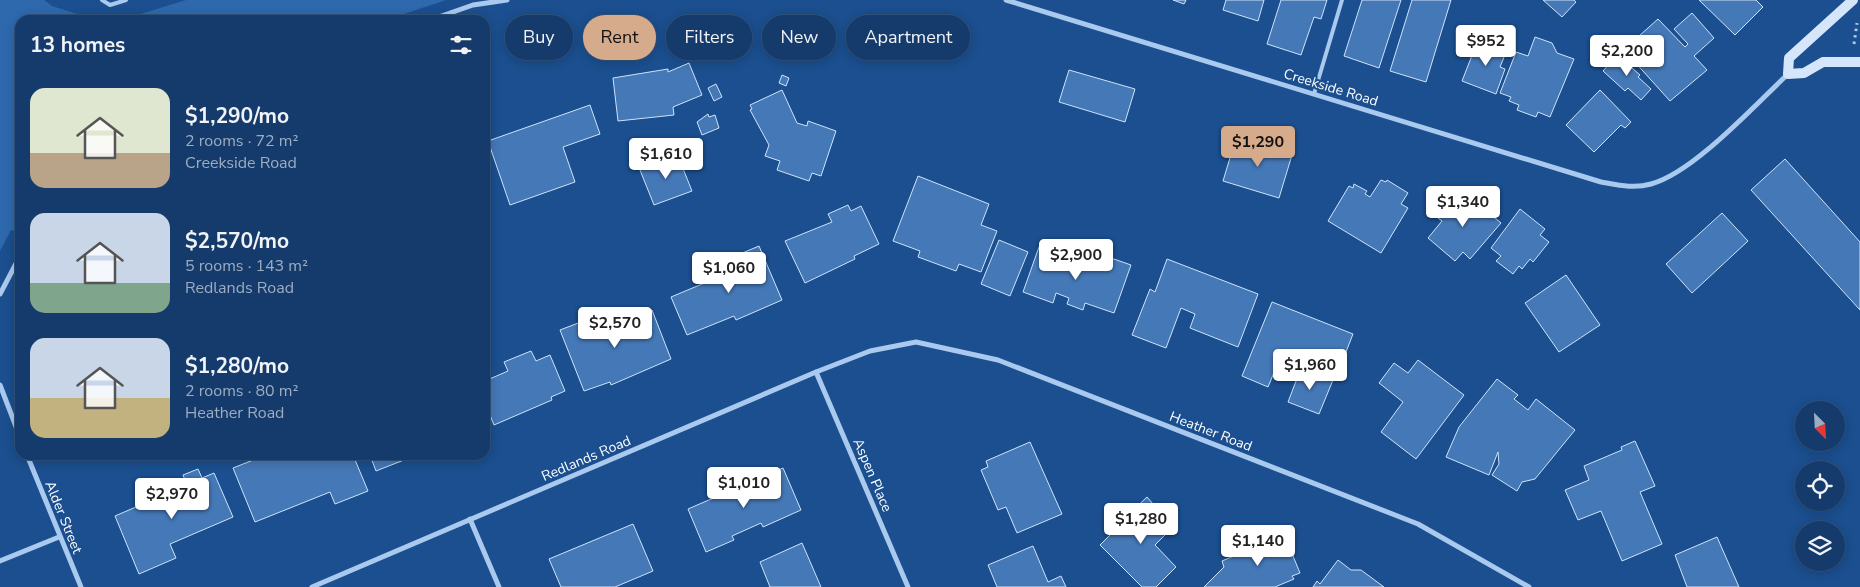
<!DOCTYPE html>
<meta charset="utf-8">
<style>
:root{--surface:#143b6b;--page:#1d4271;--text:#f1f3f6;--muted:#9dadc1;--line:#33557e;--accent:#d6ab8b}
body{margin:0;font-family:"Nunito Sans",sans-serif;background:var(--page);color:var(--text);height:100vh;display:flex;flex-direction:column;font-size:19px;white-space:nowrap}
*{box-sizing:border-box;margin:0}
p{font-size:16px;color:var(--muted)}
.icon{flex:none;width:28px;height:28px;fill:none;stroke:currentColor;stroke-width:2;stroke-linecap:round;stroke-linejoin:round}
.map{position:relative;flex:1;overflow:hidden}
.side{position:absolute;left:15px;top:15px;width:475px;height:445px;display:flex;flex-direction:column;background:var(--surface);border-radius:15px;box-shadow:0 2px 12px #0003,0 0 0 1px var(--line)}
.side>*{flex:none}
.guide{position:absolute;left:505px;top:15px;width:475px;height:45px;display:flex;gap:10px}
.needle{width:32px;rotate:156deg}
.tools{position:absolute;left:1795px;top:401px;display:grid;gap:10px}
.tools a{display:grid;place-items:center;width:50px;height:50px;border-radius:50%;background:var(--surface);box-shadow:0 2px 12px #0003,0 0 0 1px var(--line);font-size:25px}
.price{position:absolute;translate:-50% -42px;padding:0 11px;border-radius:5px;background:#fff;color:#222;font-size:16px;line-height:32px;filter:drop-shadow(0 1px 2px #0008)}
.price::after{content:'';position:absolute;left:50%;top:30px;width:15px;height:11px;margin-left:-8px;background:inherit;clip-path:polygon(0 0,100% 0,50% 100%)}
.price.current{background:var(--accent);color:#111}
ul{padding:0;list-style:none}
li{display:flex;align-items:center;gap:15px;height:125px;padding:0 15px}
li span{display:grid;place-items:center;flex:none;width:140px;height:100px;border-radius:15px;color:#555}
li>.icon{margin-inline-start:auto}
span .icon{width:60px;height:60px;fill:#fffc;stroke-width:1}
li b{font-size:21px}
h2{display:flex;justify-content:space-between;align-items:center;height:60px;padding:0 15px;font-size:21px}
.pill{padding:0 18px;border-radius:22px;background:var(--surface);box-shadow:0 2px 12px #0003,0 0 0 1px var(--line);font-size:18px;line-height:45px}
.pill.current{background:var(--accent);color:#111}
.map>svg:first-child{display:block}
.green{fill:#2e69ad}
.building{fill:#4478b7;stroke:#cfe3fa}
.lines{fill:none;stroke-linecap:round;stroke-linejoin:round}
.path{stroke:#a9c9ee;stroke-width:3;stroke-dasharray:2.5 4;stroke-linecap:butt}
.service{stroke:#a9c9ee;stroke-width:4}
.minor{stroke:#a9c9ee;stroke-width:5}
.secondary{stroke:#d6e6fa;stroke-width:10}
.labels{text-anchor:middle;stroke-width:4;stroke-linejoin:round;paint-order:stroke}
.street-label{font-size:14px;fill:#fff;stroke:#1b4f8f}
</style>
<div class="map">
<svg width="1860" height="587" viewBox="0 0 1860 587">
<rect width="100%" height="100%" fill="#1b4f8f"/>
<g class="green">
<path d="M0,0H44L52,6L96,20H20V227L17,232L11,230L0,251Z"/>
<path d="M186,0H446L386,20H121Z"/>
</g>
<g class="building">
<path d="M1173,0H1186L1184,4Z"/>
<path d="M1226,0H1264L1258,21L1223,10Z"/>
<path d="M1281,0H1327L1321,19L1314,17L1301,55L1267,44Z"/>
<path d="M1362,0H1401L1379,68L1344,56Z"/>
<path d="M1412,0H1451L1426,82L1390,71Z"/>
<path d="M1543,0H1574L1576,2L1562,17Z"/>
<path d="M1699,0H1756L1763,7L1735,35Z"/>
<path d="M1692,13L1714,38L1694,56L1707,70L1670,101L1633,60L1639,55L1629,45L1658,19L1685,47L1688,44L1674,29Z"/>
<path d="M1535,37L1552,43L1557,53L1574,59L1550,117L1538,112L1536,117L1517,110L1519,105L1509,101L1511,97L1500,93L1516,52L1528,56Z"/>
<path d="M1478,40L1507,50L1500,67L1505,69L1496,94L1462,81Z"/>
<path d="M1617,55L1640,75L1638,77L1651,89L1641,100L1628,88L1625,91L1603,71Z"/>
<path d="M689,63L702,95L673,107L674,115L618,121L613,78L668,69V72Z"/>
<path d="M1069,70L1135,89L1125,122L1059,102Z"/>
<path d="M782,75L789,78L786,86L779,83Z"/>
<path d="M716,84L722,97L714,101L708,88Z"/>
<path d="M782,90L797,123L807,126L808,121L836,131L821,176L812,173L809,181L777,170L780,161L765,156L769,145L750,110L752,109L750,105Z"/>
<path d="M1600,90L1631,122L1625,128L1621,125L1594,152L1566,125Z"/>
<path d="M590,105L600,134L563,147L575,182L510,205L488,141Z"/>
<path d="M708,114L709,117L715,115L719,128L702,135L697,122Z"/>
<path d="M1236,138L1292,155L1279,198L1223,181Z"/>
<path d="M678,156L692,191L654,205L640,170Z"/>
<path d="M1785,159L1860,242V310L1751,190Z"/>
<path d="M918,176L989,204L981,225L997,231L981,272L959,264L956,271L918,257L920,251L893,241Z"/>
<path d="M1381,180L1386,182L1387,180L1408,193L1401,204L1408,208L1381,253L1328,221L1349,186L1353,188L1354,184L1367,191L1365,194L1370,197Z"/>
<path d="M1449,192L1464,205L1471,198L1501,223L1470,259L1463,252L1455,261L1428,238L1442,221L1438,218L1446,209L1440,204Z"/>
<path d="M848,205L851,211L861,206L879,244L854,256L855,259L805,283L785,241L832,222L828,214Z"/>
<path d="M1520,209L1545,229L1540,235L1549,242L1533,262L1530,259L1522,269L1519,266L1513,274L1496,261L1501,256L1491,248Z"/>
<path d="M1722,213L1748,241L1692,293L1666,264Z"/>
<path d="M999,240L1028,252L1010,296L981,284Z"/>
<path d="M759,246L782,300L736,320L734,316L687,335L671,297L738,269L733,257Z"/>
<path d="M1039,247L1106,271L1111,258L1131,265L1114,313L1085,303L1083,310L1067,304L1069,298L1056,293L1053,303L1023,292Z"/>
<path d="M1167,259L1258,294L1238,347L1190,328L1195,314L1181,308L1166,348L1132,335L1150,289L1155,292Z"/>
<path d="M1566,275L1600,325L1559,352L1525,303Z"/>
<path d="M1272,302L1353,334L1337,375L1282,353L1268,387L1242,376Z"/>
<path d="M652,310L671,359L611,385L610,382L584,391L560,330L594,317L600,331Z"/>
<path d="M531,351L536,361L550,355L565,391L551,397L552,400L494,425L485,403V381L508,371L504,362Z"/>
<path d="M1418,360L1464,395L1416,459L1381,432L1403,402L1379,383L1394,363L1408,373Z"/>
<path d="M1301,368L1333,380L1319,414L1288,402Z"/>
<path d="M1497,379L1518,395L1514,399L1528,410L1536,399L1575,430L1535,479L1522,482L1517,491L1492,475L1499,464L1498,452L1489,475L1446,457L1459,427Z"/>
<path d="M1635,441L1655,486L1640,492L1662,544L1622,561L1601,511L1578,520L1565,490L1589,480L1584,466L1622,450L1621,447Z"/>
<path d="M1030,442L1062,514L1017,533L1006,507L998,510L981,470L988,467L986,461Z"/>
<path d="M266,455H353L368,491L335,504L330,492L255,522L233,468Z"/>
<path d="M370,455H408L409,458L376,471Z"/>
<path d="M783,468L801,510L763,527L761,523L732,536L734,540L706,552L688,509Z"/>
<path d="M198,469L202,478L214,473L233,517L170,544L176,558L139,574L115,516L187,485L183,475Z"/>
<path d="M1147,497L1173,527L1155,545L1176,567L1156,587H1142L1100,545L1121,524L1118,520L1124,514L1127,516Z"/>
<path d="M633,524L653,571L615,587H561L549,559Z"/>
<path d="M1717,537L1739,587H1687L1675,555Z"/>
<path d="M1276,538L1278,542L1286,539L1300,573L1292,576L1294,579L1275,587H1204L1224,567L1222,561Z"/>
<path d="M802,543L821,587H770L760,562Z"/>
<path d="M1033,546L1048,582L1061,576L1066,587H997L988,565Z"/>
<path d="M1338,560L1351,570H1361L1384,587H1313L1317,581L1320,584Z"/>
</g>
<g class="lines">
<path class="path" d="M1854,44L1857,23"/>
<g class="service">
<path d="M102,0L110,5L126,0"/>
<path d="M1314,94L1342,0"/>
</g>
<g class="minor">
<path d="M1006,0L1601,182C1618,185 1634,189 1651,184C1693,173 1755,105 1788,74"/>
<path d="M430,20L473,5L507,0"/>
<path d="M0,294L20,256"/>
<path d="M816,372L908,587"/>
<path d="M0,385L20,437"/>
<path d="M27,455L81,587"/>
<path d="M470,519L499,587"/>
<path d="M0,561L59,537"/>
<path d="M312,587L816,372L870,351L916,342L998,360L1418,524L1529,587"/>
</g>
<path class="secondary" d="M1853,0L1789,58L1788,74L1804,73L1823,62H1860"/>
</g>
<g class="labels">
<g class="street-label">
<text transform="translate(1331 87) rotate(17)" y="5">Creekside Road</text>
<text transform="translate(1211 431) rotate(21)" y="5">Heather Road</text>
<text transform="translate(586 458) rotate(-23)" y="5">Redlands Road</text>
<text transform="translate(873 475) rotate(67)" y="5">Aspen Place</text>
<text transform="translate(64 517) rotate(68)" y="5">Alder Street</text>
</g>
</g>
</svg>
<div class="tools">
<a><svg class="needle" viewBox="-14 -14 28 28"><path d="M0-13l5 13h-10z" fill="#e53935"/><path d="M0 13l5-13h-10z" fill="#9dadc1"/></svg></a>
<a><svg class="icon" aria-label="locate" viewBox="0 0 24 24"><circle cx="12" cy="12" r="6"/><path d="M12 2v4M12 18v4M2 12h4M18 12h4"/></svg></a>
<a><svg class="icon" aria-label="layers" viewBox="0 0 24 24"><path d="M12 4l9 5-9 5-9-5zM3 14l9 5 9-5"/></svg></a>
</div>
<b class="price" style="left:1486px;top:67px">$952</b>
<b class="price" style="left:1627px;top:77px">$2,200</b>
<b class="price current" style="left:1258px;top:168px">$1,290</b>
<b class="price" style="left:666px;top:180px">$1,610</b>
<b class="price" style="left:1463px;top:228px">$1,340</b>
<b class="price" style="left:1076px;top:281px">$2,900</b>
<b class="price" style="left:729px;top:294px">$1,060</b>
<b class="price" style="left:615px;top:349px">$2,570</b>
<b class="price" style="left:1310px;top:391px">$1,960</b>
<b class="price" style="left:744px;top:509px">$1,010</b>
<b class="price" style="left:172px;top:520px">$2,970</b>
<b class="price" style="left:1141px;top:545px">$1,280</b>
<b class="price" style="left:1258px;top:567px">$1,140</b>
<div class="guide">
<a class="pill">Buy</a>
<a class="pill current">Rent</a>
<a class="pill">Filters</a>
<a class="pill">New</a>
<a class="pill">Apartment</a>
</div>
<section class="side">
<h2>13 homes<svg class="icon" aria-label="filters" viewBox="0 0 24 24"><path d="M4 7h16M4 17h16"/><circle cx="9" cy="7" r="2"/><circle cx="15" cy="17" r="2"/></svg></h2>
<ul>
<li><span style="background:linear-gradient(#dfe7d0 65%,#b9a48a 0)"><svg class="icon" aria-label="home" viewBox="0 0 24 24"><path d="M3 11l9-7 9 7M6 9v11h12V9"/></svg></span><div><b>$1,290/mo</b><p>2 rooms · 72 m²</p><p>Creekside Road</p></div></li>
<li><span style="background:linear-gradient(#c9d6e8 70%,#7fa58c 0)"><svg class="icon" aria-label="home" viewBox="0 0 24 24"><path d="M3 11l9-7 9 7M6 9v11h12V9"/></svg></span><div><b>$2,570/mo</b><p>5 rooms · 143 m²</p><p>Redlands Road</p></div></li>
<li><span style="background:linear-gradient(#c9d6e8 60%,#c2b280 0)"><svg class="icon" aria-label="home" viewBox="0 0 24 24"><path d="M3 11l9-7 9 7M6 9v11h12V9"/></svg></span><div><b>$1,280/mo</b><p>2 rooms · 80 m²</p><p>Heather Road</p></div></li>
</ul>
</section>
</div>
